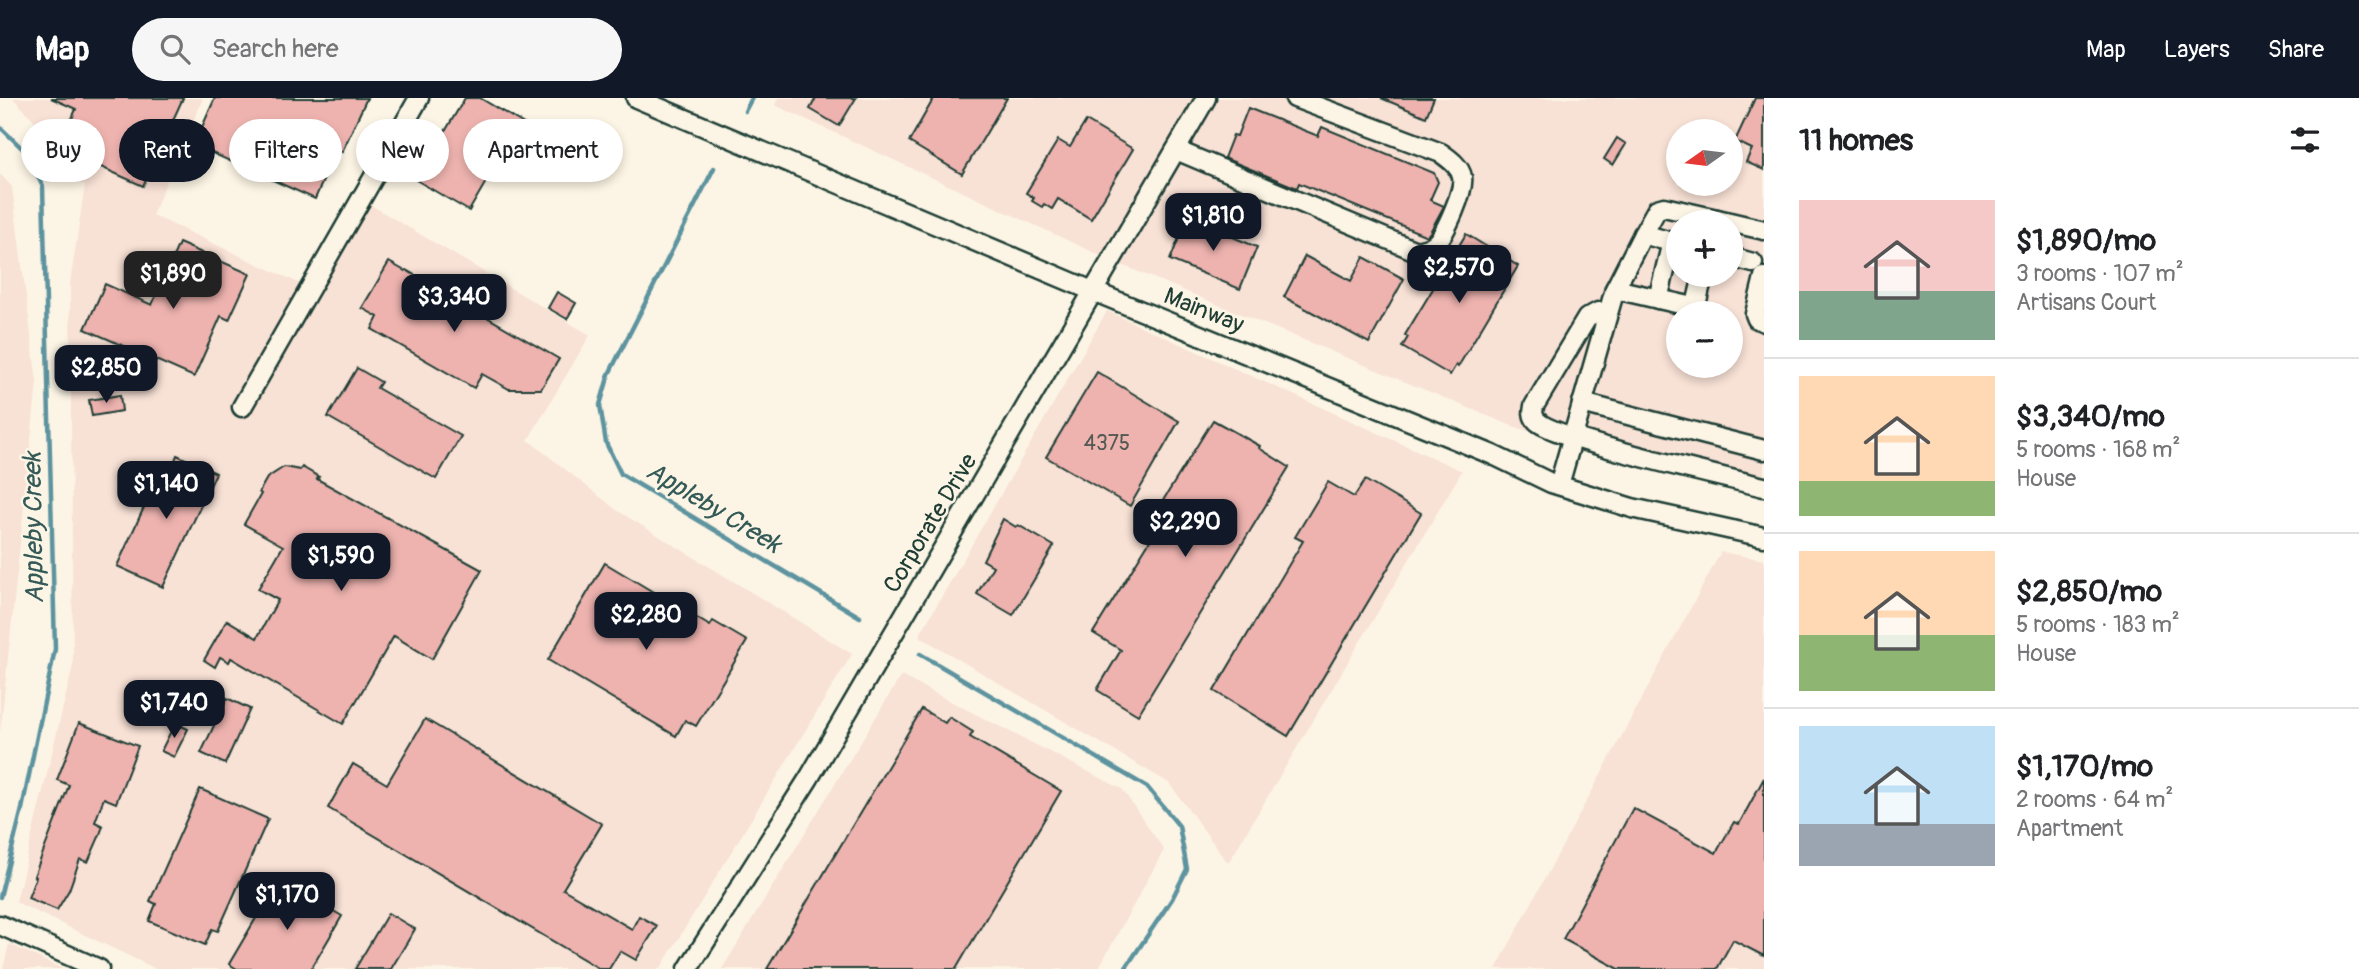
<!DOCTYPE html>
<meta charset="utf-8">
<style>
:root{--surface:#fff;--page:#f6f6f6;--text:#202124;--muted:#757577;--line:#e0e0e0;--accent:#111827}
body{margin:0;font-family:Pangolin,sans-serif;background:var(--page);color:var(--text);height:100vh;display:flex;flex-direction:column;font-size:26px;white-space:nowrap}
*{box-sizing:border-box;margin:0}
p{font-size:23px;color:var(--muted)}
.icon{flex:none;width:38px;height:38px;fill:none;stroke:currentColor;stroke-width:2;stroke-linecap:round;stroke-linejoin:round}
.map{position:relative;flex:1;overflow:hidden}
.details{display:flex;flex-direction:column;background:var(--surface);width:595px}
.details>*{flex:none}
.banner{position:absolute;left:21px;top:21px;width:665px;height:63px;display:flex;gap:14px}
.needle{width:46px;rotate:256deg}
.controls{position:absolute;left:1666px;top:21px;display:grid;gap:14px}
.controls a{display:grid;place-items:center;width:77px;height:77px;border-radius:50%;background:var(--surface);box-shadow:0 4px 10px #0003;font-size:35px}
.price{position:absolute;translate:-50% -60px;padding:0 16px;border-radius:14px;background:var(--accent);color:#fff;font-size:23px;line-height:46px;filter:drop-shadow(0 2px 4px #0008)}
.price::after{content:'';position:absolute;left:50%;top:42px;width:21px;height:16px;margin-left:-10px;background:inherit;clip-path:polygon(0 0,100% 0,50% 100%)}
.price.current{background:#222;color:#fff}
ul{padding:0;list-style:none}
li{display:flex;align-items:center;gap:21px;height:175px;padding:0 35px}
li+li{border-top:2px solid var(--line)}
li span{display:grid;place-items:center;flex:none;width:196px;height:140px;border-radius:0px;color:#555}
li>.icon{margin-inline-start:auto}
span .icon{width:84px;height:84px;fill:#fffc;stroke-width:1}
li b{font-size:30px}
h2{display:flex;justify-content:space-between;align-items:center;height:84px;padding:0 35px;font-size:30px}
.chip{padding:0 24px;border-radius:32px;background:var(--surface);box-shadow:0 4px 10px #0003;font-size:24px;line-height:63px}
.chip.current{background:var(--accent);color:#fff}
header{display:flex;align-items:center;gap:42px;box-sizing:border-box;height:98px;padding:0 35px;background:var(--accent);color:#fff}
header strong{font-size:33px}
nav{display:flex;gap:38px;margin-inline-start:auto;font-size:24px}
.search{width:490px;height:63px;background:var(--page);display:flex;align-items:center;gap:18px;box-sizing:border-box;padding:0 24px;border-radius:38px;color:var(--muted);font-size:26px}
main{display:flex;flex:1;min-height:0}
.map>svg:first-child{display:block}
.built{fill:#f8e1d5;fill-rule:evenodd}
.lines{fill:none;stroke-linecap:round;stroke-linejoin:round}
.stream{stroke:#5d939f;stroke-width:4.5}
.building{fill:#eeb3af;stroke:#1f3d34;stroke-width:2}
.minor-casing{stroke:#1f3d34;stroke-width:23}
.minor{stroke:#fcf5e5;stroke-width:18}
.labels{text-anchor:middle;stroke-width:5;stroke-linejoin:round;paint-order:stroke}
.number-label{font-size:21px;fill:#535a53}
.street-label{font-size:24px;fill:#1f3d34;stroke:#fcf5e5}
.water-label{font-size:26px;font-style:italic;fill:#345a58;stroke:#fcf5e5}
</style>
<header>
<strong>Map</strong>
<div class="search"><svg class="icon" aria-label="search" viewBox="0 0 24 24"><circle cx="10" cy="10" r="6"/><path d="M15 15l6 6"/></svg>Search here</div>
<nav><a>Map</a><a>Layers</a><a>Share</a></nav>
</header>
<main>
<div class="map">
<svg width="1764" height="871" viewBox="0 0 1764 871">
<rect width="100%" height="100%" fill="#fcf5e5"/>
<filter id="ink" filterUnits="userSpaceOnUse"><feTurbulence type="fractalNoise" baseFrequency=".0143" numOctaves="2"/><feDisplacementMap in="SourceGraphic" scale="14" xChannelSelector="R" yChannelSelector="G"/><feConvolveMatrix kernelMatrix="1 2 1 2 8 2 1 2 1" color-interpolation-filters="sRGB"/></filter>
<g filter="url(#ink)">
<g class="built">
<path d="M13,0H203L152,117L318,194L369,106L590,237L528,342L618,413L852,556L660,871H156L16,804L73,568L70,186L85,87L71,82L64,59L48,37Z"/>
<path d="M778,0H1764V390L1661,376L1510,327L1110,162L775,7ZM1678,33H1731V86H1678ZM1678,124H1731V177H1678ZM1678,215H1731V268H1678Z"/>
<path d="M0,76L12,89L37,284L0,636Z"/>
<path d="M1107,213L1462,373L1228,765L1169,685L919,538Z"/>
<path d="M1721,454L1764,462V871H1496Z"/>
<path d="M901,578L1122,691L1164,752L1098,871H722Z"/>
<path d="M9,846L63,871H3Z"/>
</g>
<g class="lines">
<g class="stream">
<path d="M745,13L752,0"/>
<path d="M0,29L27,55L43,89L55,551L22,711L0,799"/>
<path d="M714,70L609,276L600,307L606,345L621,376L860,519"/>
<path d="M920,556L1147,689L1179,728L1187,771L1172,801L1125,871"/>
</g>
</g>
<g class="building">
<path d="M51,0H183L143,88L92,65L95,60L90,57L97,40L69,28L76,11Z"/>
<path d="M215,0H367L342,54L337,51L315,101L194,47Z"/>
<path d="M465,0H480L539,35L512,80L494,70L469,113L416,82Z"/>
<path d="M816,0H856L839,28L810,11Z"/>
<path d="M934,0H1007L962,76L909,44Z"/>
<path d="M1381,0H1434L1426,19Z"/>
<path d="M1755,0H1764V72L1746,64L1752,51L1735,43Z"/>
<path d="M1248,10L1318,38L1322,29L1434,75L1438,84L1430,102L1444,108L1430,134L1427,138L1299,85L1297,90L1224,60L1233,37L1237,38Z"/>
<path d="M1086,23L1133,51L1091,121L1058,101L1052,111L1044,106L1042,109L1032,103L1034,100L1026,95L1058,42L1070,49Z"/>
<path d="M1617,40L1626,46L1613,67L1604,61Z"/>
<path d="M1187,120L1257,149L1240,191L1170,162Z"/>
<path d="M1466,136L1518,168L1458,269L1456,267L1450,277L1402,249L1408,239L1405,237Z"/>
<path d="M179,145L250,176L229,222L221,218L194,279L85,231L105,186L152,207Z"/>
<path d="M1305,158L1351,183L1364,159L1404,181L1369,245L1284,199Z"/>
<path d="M389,164L405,173L406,172L559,261L541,291H509L482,276L474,290L372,231L378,219L362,210Z"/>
<path d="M557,194L576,205L567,221L548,210Z"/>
<path d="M357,270L381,284L377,290L461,338L436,381L328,319Z"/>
<path d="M1097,274L1179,323L1130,408L1046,359Z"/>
<path d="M120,297L122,313L92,318L89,302Z"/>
<path d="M1213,322L1260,348L1259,350L1289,369L1138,617L1097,592L1121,552L1093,535L1152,439L1144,433Z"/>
<path d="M177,357L216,375L163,489L117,468L163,368L171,372Z"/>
<path d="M284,369L300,372L302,369L319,379L317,381L482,472L432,561L394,538L343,626L231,560L229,564L220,559L215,569L204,562L227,522L257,540L278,502L258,491L283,448L244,426L261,396L259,394L267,380Z"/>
<path d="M1365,382L1421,415L1288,638L1214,593L1303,443L1295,439L1328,384L1354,399Z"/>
<path d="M1003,421L1016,429L1018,427L1054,448L1013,517L977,496L993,468L983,462Z"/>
<path d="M605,465L710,528L713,523L747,543L696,628L685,622L676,638L548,562Z"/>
<path d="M227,600L250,611L225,666L201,655Z"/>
<path d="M922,611L945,625L949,619L973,634L970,639L1061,693L956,871H767Z"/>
<path d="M425,621L602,726L563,791L632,831L639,818L657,828L636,862L620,853L609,871H600L328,710L353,666L387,686Z"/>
<path d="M79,625L138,648L116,705L104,700L95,724L103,728L99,739L88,764L80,761L69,792L57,812L28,800L36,779L34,778L69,687L57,682Z"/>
<path d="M175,625L188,631L174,659L161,653Z"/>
<path d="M1764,680V858L1733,842L1717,871H1619L1563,841L1633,710L1716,755L1734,724L1739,726Z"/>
<path d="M200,691L268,721L218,833L212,831L205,847L149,823L156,806L150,803Z"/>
<path d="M279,781L342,818L311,871H237L229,866Z"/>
<path d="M388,815L415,831L391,871H355Z"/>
</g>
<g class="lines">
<defs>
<g id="minor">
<path d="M636,0L1095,194L1493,357L1551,385L1632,410L1764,439"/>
<path d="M1176,52L1416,153C1423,152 1430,150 1436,145C1445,136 1465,92 1462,79C1460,68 1449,61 1441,55L1295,0"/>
<path d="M1716,124L1717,121L1764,132"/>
<path d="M1678,146L1643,136L1657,111L1664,109L1717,121"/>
<path d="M1731,159L1753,165"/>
<path d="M1764,179L1755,216L1757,221L1764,224"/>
<path d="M1615,191L1643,136"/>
<path d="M1658,201L1672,144"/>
<path d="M1608,214H1598L1587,220L1534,308C1533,313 1532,318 1537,323C1554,341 1728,380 1764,389"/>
<path d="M1582,305L1764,352"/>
<path d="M242,309L419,0"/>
<path d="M1559,387L1615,191L1689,208L1694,207L1697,203L1703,177"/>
<path d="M0,827L99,871"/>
<path d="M688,871L809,680L1206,0"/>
</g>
</defs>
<use href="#minor" class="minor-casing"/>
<use href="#minor" class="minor"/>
</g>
</g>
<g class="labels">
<g class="number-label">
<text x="1107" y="352">4375</text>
</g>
<g class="street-label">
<text transform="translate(1204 212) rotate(22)" y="8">Mainway</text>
<text transform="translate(930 425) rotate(-59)" y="8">Corporate Drive</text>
</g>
<g class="water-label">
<text transform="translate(714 409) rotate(31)" y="9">Appleby Creek</text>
<text transform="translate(33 430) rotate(-91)" y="9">Appleby Creek</text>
</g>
</g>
</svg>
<div class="controls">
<a><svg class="needle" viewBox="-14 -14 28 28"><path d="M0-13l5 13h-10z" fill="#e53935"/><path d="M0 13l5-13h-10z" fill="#757577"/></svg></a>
<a>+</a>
<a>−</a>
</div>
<b class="price" style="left:1213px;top:155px">$1,810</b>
<b class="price" style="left:1459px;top:207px">$2,570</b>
<b class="price current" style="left:173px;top:213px">$1,890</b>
<b class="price" style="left:454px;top:236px">$3,340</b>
<b class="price" style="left:106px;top:307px">$2,850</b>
<b class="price" style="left:166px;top:423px">$1,140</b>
<b class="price" style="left:1185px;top:461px">$2,290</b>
<b class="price" style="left:341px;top:495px">$1,590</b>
<b class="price" style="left:646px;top:554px">$2,280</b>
<b class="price" style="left:174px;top:642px">$1,740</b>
<b class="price" style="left:287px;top:834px">$1,170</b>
<div class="banner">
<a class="chip">Buy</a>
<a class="chip current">Rent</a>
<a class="chip">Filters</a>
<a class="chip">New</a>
<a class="chip">Apartment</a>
</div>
</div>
<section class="details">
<h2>11 homes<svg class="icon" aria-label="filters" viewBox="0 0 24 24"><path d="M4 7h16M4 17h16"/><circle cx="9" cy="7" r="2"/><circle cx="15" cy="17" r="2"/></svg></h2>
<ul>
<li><span style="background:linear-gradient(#f6c9c9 65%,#7fa58c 0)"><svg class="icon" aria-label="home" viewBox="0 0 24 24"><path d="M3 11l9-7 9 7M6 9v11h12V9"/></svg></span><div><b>$1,890/mo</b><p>3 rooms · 107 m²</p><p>Artisans Court</p></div></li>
<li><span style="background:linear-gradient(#ffd9b3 75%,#8fb573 0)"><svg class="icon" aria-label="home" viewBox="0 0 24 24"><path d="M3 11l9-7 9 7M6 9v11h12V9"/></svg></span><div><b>$3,340/mo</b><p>5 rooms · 168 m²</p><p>House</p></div></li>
<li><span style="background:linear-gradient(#ffd9b3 60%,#8fb573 0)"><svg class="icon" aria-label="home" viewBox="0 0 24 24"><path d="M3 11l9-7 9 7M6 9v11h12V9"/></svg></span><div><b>$2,850/mo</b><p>5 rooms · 183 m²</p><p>House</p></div></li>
<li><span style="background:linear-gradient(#bfe0f5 70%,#9aa5b1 0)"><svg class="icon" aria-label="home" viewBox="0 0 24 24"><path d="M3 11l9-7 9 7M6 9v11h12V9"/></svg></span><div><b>$1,170/mo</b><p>2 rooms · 64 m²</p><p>Apartment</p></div></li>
</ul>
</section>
</main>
